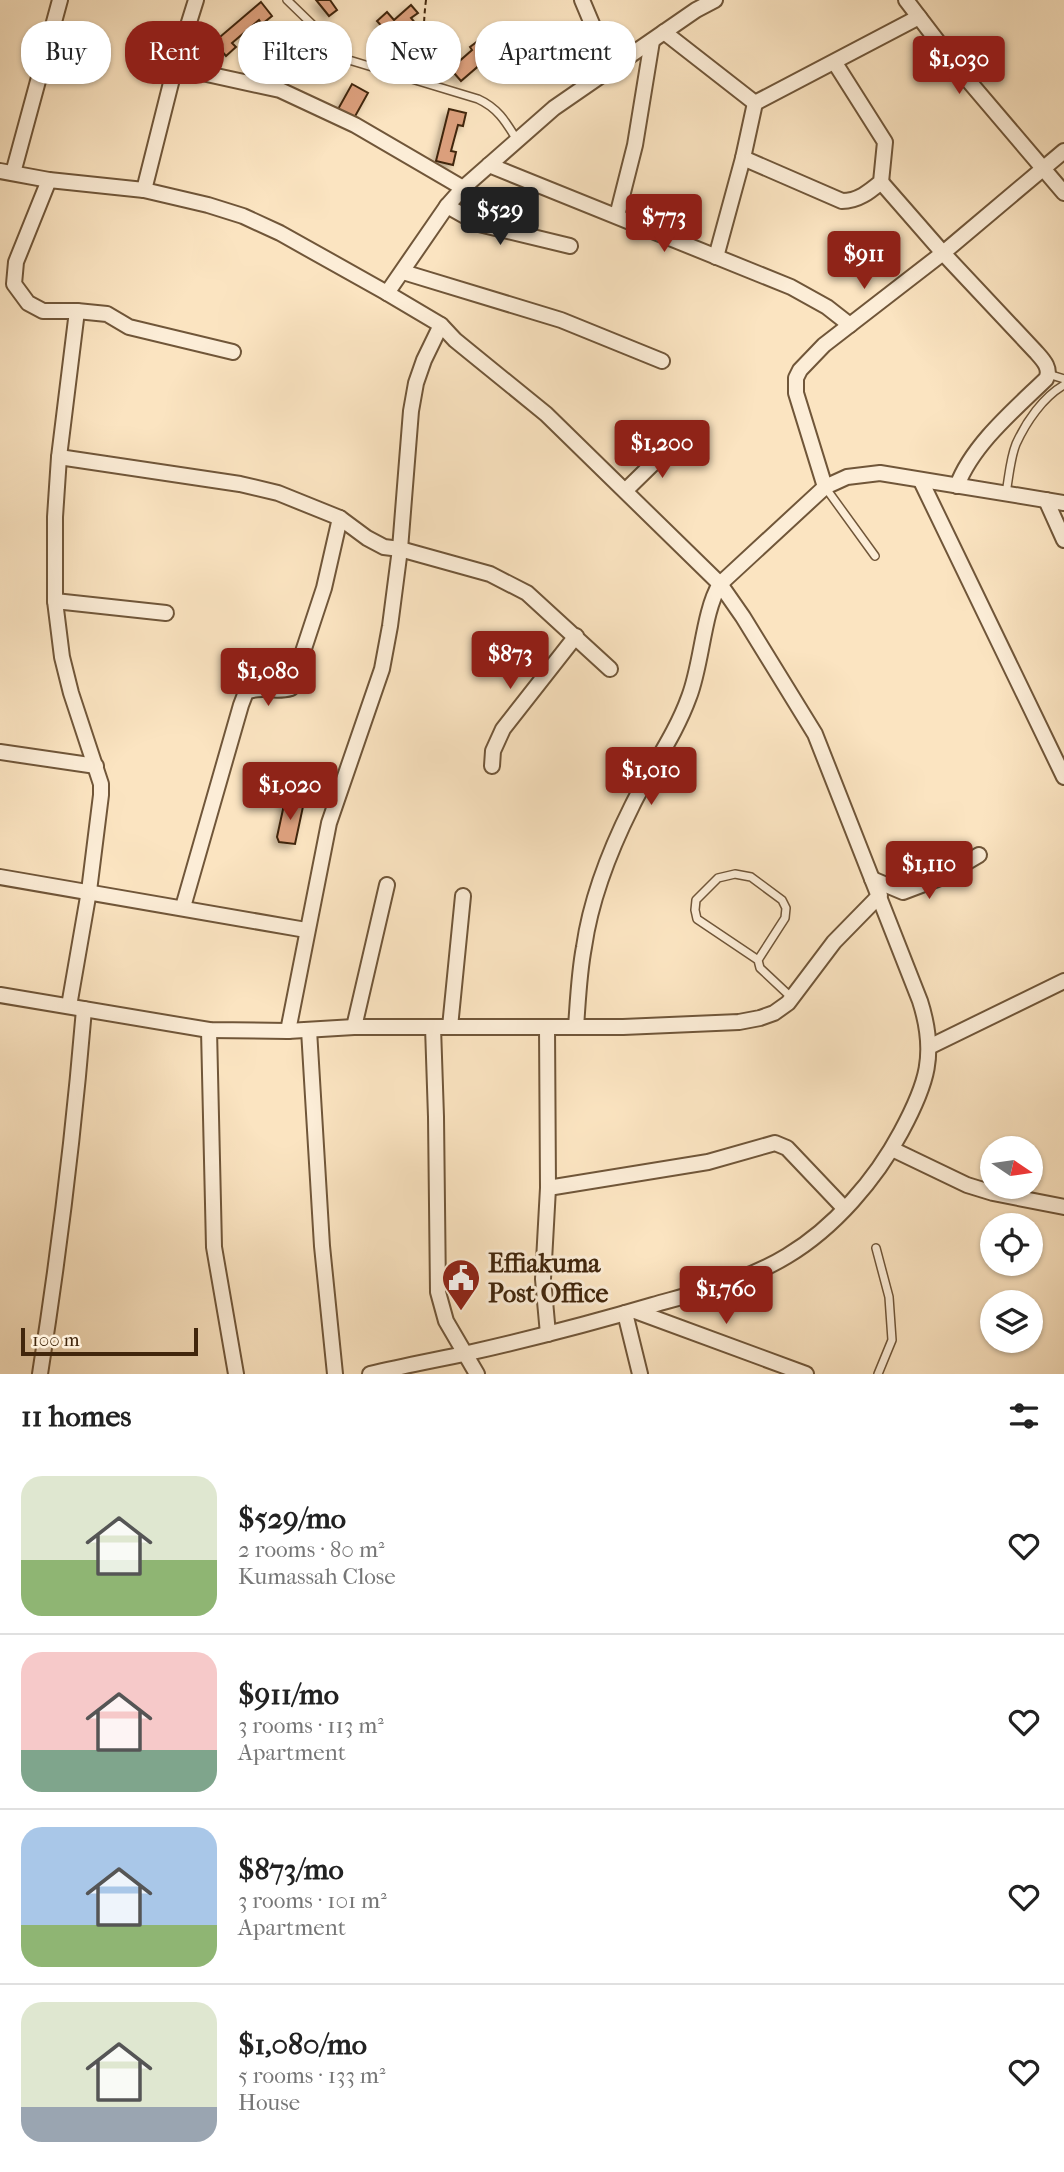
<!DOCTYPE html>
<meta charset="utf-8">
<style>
:root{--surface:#fff;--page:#f6f6f6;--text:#222;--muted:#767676;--line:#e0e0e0;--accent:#8f2418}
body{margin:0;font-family:"IM FELL French Canon",serif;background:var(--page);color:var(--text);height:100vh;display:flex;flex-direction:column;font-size:26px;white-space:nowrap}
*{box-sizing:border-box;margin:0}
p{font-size:23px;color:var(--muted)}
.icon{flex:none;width:38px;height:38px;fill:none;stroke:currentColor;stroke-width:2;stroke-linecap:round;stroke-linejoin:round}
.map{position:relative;height:1374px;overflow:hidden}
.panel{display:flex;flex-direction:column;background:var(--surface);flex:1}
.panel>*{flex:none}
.hud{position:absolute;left:21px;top:21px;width:700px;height:63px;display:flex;gap:14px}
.needle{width:46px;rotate:103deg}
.fabs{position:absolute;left:980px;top:1136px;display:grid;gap:14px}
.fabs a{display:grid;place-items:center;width:63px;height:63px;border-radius:50%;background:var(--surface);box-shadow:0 2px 5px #0004;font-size:35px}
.scale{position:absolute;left:21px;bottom:18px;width:177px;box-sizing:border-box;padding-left:7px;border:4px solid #41260c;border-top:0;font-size:19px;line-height:24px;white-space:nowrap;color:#41260c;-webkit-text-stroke:5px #fcedd7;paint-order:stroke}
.price{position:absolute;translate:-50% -60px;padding:0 16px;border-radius:7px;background:var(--accent);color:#fff;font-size:23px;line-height:46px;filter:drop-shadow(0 2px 4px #0008)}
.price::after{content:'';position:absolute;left:50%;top:42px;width:21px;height:16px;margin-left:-10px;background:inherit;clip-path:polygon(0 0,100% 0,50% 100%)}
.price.current{background:#222;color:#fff}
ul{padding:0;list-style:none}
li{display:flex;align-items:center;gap:21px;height:175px;padding:0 21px}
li+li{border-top:2px solid var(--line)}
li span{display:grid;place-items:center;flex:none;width:196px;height:140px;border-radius:21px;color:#555}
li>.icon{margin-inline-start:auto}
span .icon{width:84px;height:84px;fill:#fffc;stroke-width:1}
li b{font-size:30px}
h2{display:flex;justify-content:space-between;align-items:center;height:84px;padding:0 21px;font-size:30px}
.chip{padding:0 24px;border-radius:28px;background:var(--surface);box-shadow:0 2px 5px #0004;font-size:24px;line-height:63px}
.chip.current{background:var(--accent);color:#fff}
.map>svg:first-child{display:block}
.building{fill:#db9f7b;stroke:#41260c;stroke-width:2;filter:url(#shadow)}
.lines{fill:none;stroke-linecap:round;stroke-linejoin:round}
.lane-casing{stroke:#705639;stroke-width:10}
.street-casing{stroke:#705639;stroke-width:18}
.path{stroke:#41260c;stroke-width:2;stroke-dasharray:5 3.5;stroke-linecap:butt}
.lane{stroke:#fcedd7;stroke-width:7}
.street{stroke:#fcedd7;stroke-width:14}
.labels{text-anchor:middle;stroke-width:6;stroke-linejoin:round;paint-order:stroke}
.poi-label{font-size:26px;font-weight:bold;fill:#41260c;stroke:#fcedd7;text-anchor:start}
</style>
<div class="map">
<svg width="1064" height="1374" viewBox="0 0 1064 1374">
<defs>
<filter id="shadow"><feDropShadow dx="-4.5" dy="4.5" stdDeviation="3.5" flood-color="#0004"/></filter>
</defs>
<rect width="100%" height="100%" fill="#fbe4c1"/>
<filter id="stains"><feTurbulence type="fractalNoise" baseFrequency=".00286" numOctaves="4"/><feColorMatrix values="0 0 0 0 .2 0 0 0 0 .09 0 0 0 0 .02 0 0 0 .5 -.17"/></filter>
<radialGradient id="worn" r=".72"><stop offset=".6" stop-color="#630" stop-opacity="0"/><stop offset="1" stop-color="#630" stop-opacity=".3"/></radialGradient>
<g class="building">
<path d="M316,0H330L337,10L329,16Z"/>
<path d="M261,2L272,16L262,24L259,20L232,43L236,47L226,56L214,42Z"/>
<path d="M411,5L418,13L411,18L416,24L408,31L405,28L383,46L376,38L385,30L377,21L387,12L394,20Z"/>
<path d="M478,41L490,56L461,81L440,57L445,52L456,64L472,50L470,47Z"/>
<path d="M352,84L368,93L353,120L337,111Z"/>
<path d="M449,109L466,113L463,126L458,125L451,151L456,152L453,165L436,161Z"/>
<path d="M285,800L304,802L295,844L279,842L277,837Z"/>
</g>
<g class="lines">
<defs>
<g id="lane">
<path d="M287,0L349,60L478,99C498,108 506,122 517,140"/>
<path d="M1048,374L1064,379"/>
<path d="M825,487L875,556"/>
<path d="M1006,493C1009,477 1010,459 1016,444C1026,422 1043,397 1064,385"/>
<path d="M758,960L785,918L786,908L782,900L751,877L735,874L718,878L696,900L695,910L697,919L758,960L760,968L792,998"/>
<path d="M876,1248L889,1297L892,1340L878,1374"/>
</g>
<g id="street">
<path d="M582,0L611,69"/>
<path d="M906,0L961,72L1064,193"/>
<path d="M664,32L755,103"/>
<path d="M175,67L280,90L355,125L463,188"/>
<path d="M743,158L842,201C858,201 869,192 881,182L885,142L835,63"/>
<path d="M489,165L791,287L827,307L850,325"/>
<path d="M0,171L49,180L144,190L208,205L243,216L280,233L387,293L441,325L455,340L546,414L720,584L743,617L815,734L920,1001C937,1054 927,1084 901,1132C876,1179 834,1228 787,1256C746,1281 699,1292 653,1305C592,1323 530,1339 468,1353C436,1360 402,1366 370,1374"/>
<path d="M13,173L60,0"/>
<path d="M49,180L16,262L14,284L28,303L43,311H77L59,457L55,517V601L62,657L71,693L101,784V795L89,891L69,1006"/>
<path d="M881,182L943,253L1035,351C1042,359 1052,368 1046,379C1015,409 972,445 957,486"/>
<path d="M144,190L175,67L196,0"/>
<path d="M447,206L479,224L570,246"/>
<path d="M617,216L635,145L652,41"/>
<path d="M716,257L743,158L755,103L919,17"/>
<path d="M403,272L561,320L662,361"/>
<path d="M387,293L447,206L463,188L554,108L696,10L715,0"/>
<path d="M77,311L107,314L129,327L233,352"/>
<path d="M59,457L240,484L278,493L340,518L367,538L384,547L400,549L490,574L527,593L610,669"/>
<path d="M921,481L1064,777"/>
<path d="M825,487L796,393V378L800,370L824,345L943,253L1064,151"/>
<path d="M626,490L673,444"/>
<path d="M1046,500L1064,540"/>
<path d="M55,601L166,613"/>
<path d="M0,752L96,766"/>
<path d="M492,766L493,751L503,729L576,636"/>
<path d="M0,877L306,930"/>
<path d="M872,879L903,892L940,878L979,855"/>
<path d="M183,907L241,705L246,692C261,685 274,693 291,688L324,588L340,518"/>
<path d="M0,995L209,1030L288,1031L354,1027H623L739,1022L760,1018L774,1013L788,1003L834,942L880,895"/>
<path d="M354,1027L387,885"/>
<path d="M433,1027L436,1117L438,1292L446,1321L477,1374"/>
<path d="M450,1027L463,896"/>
<path d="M547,1027L548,1188L543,1279L548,1334"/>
<path d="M576,1027C578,1000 579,973 584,947C591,898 610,850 632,806C650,769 675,736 689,697C702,664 703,612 720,584L825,487L847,477L880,473L1064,503"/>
<path d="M209,1030L214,1247L236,1374"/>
<path d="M309,1030L322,1246L335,1374"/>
<path d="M288,1031L329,823L382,669L390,626L400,549L411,411L416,383L424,360L441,325"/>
<path d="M929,1047L1064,981"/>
<path d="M892,1149L967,1185L993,1193L1064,1207"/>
<path d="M548,1188L708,1162L775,1143L787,1148L844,1208"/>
<path d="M635,1311L806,1374"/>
<path d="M625,1313L640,1374"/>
<path d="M40,1374C59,1253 74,1131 84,1009"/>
</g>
</defs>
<use href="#lane" class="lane-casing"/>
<use href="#street" class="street-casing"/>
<path class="path" d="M426,0C423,24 422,53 432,76"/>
<use href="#lane" class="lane"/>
<use href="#street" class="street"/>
</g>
<defs>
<symbol id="civic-pin" viewBox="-11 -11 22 30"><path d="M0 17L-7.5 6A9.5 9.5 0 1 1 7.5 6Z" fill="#8f2418" stroke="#fcedd7"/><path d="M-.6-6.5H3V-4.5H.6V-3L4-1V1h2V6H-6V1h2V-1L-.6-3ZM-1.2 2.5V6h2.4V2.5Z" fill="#fff"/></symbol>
</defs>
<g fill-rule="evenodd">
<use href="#civic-pin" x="439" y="1256" width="44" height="60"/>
</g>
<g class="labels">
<g class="poi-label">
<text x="488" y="1272">Effiakuma<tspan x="488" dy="30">Post Office</tspan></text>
</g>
</g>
<rect width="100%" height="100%" filter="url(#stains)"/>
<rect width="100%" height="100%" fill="url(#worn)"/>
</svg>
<div class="fabs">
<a><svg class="needle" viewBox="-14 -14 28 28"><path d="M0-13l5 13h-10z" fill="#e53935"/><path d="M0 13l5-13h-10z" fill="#767676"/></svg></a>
<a><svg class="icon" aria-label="locate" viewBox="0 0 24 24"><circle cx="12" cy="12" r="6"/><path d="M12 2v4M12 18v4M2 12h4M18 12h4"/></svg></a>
<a><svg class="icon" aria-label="layers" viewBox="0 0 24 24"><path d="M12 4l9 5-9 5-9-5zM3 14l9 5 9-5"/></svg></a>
</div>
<div class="scale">100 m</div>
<b class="price" style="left:959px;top:96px">$1,030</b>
<b class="price current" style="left:500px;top:247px">$529</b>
<b class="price" style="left:664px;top:254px">$773</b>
<b class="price" style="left:864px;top:291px">$911</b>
<b class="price" style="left:662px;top:480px">$1,200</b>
<b class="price" style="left:510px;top:691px">$873</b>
<b class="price" style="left:268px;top:708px">$1,080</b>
<b class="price" style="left:651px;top:807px">$1,010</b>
<b class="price" style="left:290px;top:822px">$1,020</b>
<b class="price" style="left:929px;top:901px">$1,110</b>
<b class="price" style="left:726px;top:1326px">$1,760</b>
<div class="hud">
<a class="chip">Buy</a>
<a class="chip current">Rent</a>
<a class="chip">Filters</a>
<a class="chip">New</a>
<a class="chip">Apartment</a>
</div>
</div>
<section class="panel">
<h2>11 homes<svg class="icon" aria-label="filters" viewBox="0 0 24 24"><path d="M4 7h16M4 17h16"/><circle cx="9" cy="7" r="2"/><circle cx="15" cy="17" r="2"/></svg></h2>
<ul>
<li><span style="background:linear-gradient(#dfe7d0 60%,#8fb573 0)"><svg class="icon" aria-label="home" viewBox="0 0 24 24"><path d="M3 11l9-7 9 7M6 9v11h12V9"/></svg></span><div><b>$529/mo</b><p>2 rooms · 80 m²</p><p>Kumassah Close</p></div><svg class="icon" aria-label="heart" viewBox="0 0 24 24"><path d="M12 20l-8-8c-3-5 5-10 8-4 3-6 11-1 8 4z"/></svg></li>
<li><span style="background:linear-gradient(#f6c9c9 70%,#7fa58c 0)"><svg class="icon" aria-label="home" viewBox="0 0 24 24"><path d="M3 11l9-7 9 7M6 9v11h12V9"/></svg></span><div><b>$911/mo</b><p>3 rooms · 113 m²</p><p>Apartment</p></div><svg class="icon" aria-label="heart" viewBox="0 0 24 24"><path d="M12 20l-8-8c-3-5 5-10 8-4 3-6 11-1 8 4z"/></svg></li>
<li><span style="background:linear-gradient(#a9c7e8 70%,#8fb573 0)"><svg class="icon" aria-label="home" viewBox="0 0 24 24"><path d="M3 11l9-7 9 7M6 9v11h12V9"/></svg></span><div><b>$873/mo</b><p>3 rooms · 101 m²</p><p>Apartment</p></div><svg class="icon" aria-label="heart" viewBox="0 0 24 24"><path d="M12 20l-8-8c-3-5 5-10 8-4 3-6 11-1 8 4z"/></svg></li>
<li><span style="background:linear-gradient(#dfe7d0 75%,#9aa5b1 0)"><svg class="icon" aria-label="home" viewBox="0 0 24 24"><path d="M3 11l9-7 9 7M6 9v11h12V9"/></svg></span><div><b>$1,080/mo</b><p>5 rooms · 133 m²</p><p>House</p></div><svg class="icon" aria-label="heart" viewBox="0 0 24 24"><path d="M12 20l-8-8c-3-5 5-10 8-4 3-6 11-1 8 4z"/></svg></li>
</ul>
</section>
